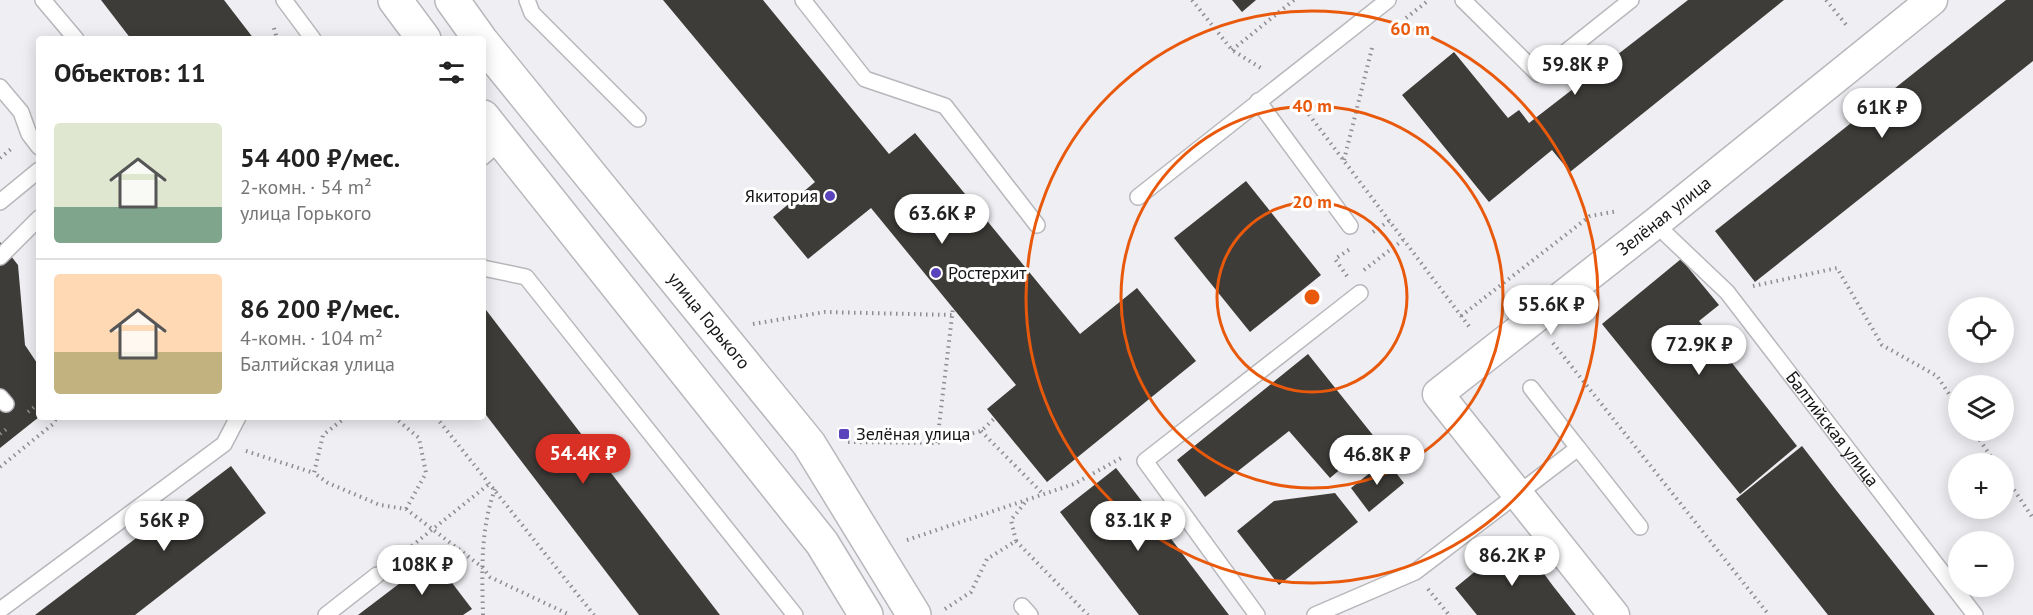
<!DOCTYPE html>
<html lang="ru">
<meta charset="utf-8">
<style>
:root{--surface:#fff;--page:#f6f6f6;--text:#222;--muted:#767676;--line:#e0e0e0;--accent:#d93025}
body{margin:0;font-family:"PT Sans",sans-serif;background:var(--page);color:var(--text);height:100vh;display:flex;flex-direction:column;font-size:22px;white-space:nowrap}
*{box-sizing:border-box;margin:0}
p{font-size:20px;color:var(--muted)}
.icon{flex:none;width:33px;height:33px;fill:none;stroke:currentColor;stroke-width:2;stroke-linecap:round;stroke-linejoin:round}
.map{position:relative;flex:1;overflow:hidden}
.side{position:absolute;left:36px;top:36px;width:450px;height:384px;display:flex;flex-direction:column;background:var(--surface);border-radius:6px;box-shadow:0 3px 15px #0003}
.side>*{flex:none}
.controls{position:absolute;left:1948px;top:297px;display:grid;gap:12px}
.controls a{display:grid;place-items:center;width:66px;height:66px;border-radius:50%;background:var(--surface);box-shadow:0 3px 15px #0003;font-size:30px}
.price{position:absolute;translate:-50% -51px;padding:0 14px;border-radius:21px;background:#fff;color:#222;font-size:20px;line-height:39px;filter:drop-shadow(0 2px 3px #0008)}
.price::after{content:'';position:absolute;left:50%;top:36px;width:18px;height:14px;margin-left:-9px;background:inherit;clip-path:polygon(0 0,100% 0,50% 100%)}
.price.current{background:var(--accent);color:#fff}
ul{padding:0;list-style:none}
li{display:flex;align-items:center;gap:18px;height:150px;padding:0 18px}
li+li{border-top:2px solid var(--line)}
li span{display:grid;place-items:center;flex:none;width:168px;height:120px;border-radius:6px;color:#555}
li>.icon{margin-inline-start:auto}
span .icon{width:72px;height:72px;fill:#fffc;stroke-width:1}
li b{font-size:26px}
h2{display:flex;justify-content:space-between;align-items:center;height:72px;padding:0 18px;font-size:26px}
.map>svg:first-child{display:block}
.building{fill:#3e3c39}
.lines{fill:none;stroke-linecap:round;stroke-linejoin:round}
.lane-casing{stroke:#b8b7bb;stroke-width:18}
.street-casing{stroke:#b8b7bb;stroke-width:33}
.primary-casing{stroke:#b8b7bb;stroke-width:36}
.path{stroke:#8e8d90;stroke-width:4;stroke-dasharray:1.5 4.5;stroke-linecap:butt}
.lane{stroke:#fff;stroke-width:15}
.street{stroke:#fff;stroke-width:30}
.primary{stroke:#fff;stroke-width:33}
.ring{fill:none;stroke:#e8590c;stroke-width:3}
.poi-dot{fill:#5a43bb;stroke:#fff;stroke-width:2}
.labels{text-anchor:middle;stroke-width:6;stroke-linejoin:round;paint-order:stroke}
.poi-label{font-size:18px;fill:#151516;stroke:#fff;text-anchor:start}
.street-label{font-size:18px;fill:#151516;stroke:#fff}
.centre{fill:#e8590c;stroke:#fff;stroke-width:3}
.ring-label{font-size:18px;text-anchor:middle;font-weight:bold;fill:#e8590c;stroke:#fff;stroke-width:6;stroke-linejoin:round;paint-order:stroke}
</style>
<div class="map">
<svg width="2033" height="615" viewBox="0 0 2033 615">
<rect width="100%" height="100%" fill="#efeef2"/>
<g class="building">
<path d="M101,0H224L254,39H131Z"/>
<path d="M663,0H763L889,154L915,133L1080,334L1137,288L1196,361L1047,482L987,409L1016,385L871,208L808,259L773,217L815,182Z"/>
<path d="M1232,0H1256L1242,12Z"/>
<path d="M1688,0H1784L1570,172L1552,150L1489,202L1402,95L1454,52L1508,118L1519,110L1529,123Z"/>
<path d="M2006,0H2033V61L1755,282L1715,231Z"/>
<path d="M1246,181L1321,275L1250,332L1174,238Z"/>
<path d="M0,242L18,265L25,345L39,366V417L0,448Z"/>
<path d="M1681,259L1719,305L1699,321L1797,446L1740,494L1602,324Z"/>
<path d="M483,306L720,615H639L483,411Z"/>
<path d="M1308,354L1376,439L1330,478L1289,431L1205,497L1177,460Z"/>
<path d="M1802,446L1836,490L1935,615H1828L1736,499Z"/>
<path d="M1386,460L1404,483L1369,512L1351,488Z"/>
<path d="M231,466L266,513L135,615H35Z"/>
<path d="M1116,468L1159,523L1229,615H1139L1060,512Z"/>
<path d="M1335,493L1358,522L1279,585L1237,531L1274,501Z"/>
<path d="M1517,537L1553,586L1576,615H1477L1455,588Z"/>
<path d="M433,558L472,609L463,615H358Z"/>
</g>
<g class="lines">
<defs>
<g id="lane">
<path d="M43,0L76,39"/>
<path d="M284,0L313,39"/>
<path d="M527,0L532,13L638,119"/>
<path d="M803,0L865,79L945,106L1037,225"/>
<path d="M1463,0L1538,74L1631,0"/>
<path d="M0,87L21,112L29,134L39,147"/>
<path d="M1258,101L1350,226"/>
<path d="M483,157L501,141"/>
<path d="M1138,197L1388,0"/>
<path d="M0,202L39,170"/>
<path id="s1" d="M1657,222L1667,235L1727,292L1975,615"/>
<path d="M0,257L39,218"/>
<path d="M483,268L526,277L795,615"/>
<path d="M1531,388L1578,448"/>
<path d="M0,397L6,404"/>
<path d="M1022,606L1030,615"/>
<path d="M0,610L224,444L238,417"/>
<path d="M326,615L377,575"/>
<path d="M1257,615L1145,461L1360,293"/>
<path d="M1315,615L1415,572L1578,448L1640,527"/>
</g>
<g id="street">
<path id="s2" d="M1614,615L1438,394L1657,222L1932,0"/>
</g>
<g id="primary">
<path d="M395,0L424,39"/>
<path d="M452,0L480,39"/>
<path id="s3" d="M483,43L809,444L914,615"/>
<path d="M483,117L822,543L866,615"/>
</g>
</defs>
<use href="#lane" class="lane-casing"/>
<use href="#street" class="street-casing"/>
<use href="#primary" class="primary-casing"/>
<g class="path">
<path d="M1192,0L1232,50L1264,70"/>
<path d="M1826,0L1848,27"/>
<path d="M1406,18L1429,0"/>
<path d="M274,28L277,39"/>
<path d="M1232,50L1294,0"/>
<path d="M1298,100L1471,329"/>
<path d="M0,158L11,149"/>
<path d="M1344,160L1373,44"/>
<path d="M1373,232L1389,221"/>
<path d="M1364,270L1403,240"/>
<path d="M1347,276L1335,259L1350,249"/>
<path d="M1753,286L1837,268L1882,345L1937,376L1959,409"/>
<path d="M1461,316L1590,216L1618,211"/>
<path d="M753,324L825,312L952,315"/>
<path d="M1553,343L1769,615"/>
<path d="M28,412L39,403"/>
<path d="M346,417L323,435L314,473L328,483L380,505L406,509L482,567L490,577L570,615"/>
<path d="M394,417L419,438L426,473L406,509"/>
<path d="M436,417L594,615"/>
<path d="M1973,430L1996,464"/>
<path d="M981,431L1043,494"/>
<path d="M0,434L8,428"/>
<path d="M848,442L937,443L981,431L995,418"/>
<path d="M937,443L953,308"/>
<path d="M246,451L314,473"/>
<path d="M0,467L53,424L57,417"/>
<path d="M2004,475L2033,518"/>
<path d="M907,540L1074,484L1123,457"/>
<path d="M1016,541L1088,615"/>
<path d="M393,561L489,484"/>
<path d="M1428,589L1449,615"/>
<path d="M945,609L971,592L987,559L1016,541L1011,520L1027,500"/>
<path d="M483,615C482,572 480,530 495,489"/>
</g>
<use href="#lane" class="lane"/>
<use href="#street" class="street"/>
<use href="#primary" class="primary"/>
</g>
<g class="ring">
<circle cx="1312" cy="297" r="95"/>
<circle cx="1312" cy="297" r="191"/>
<circle cx="1312" cy="297" r="286"/>
</g>
<g class="poi-dot">
<circle cx="830" cy="196" r="6"/>
<circle cx="936" cy="273" r="6"/>
<rect x="838" y="428" width="12" height="12" rx="3"/>
</g>
<g class="labels">
<g class="poi-label">
<text x="818" y="202" text-anchor="end">Якитория</text>
<text x="948" y="279">Ростерхит</text>
<text x="856" y="440">Зелёная улица</text>
</g>
<g class="street-label">
<text dy="6" stroke="none"><textPath href="#s2" startOffset="570">Зелёная улица</textPath></text>
<text dy="6" stroke="none"><textPath href="#s3" startOffset="358">улица Горького</textPath></text>
<text dy="6" stroke="none"><textPath href="#s1" startOffset="272">Балтийская улица</textPath></text>
</g>
</g>
<circle cx="1312" cy="297" r="9" class="centre"/>
<g class="ring-label">
<text x="1410" y="35">60 m</text>
<text x="1312" y="112">40 m</text>
<text x="1312" y="208">20 m</text>
</g>
</svg>
<div class="controls">
<a><svg class="icon" aria-label="locate" viewBox="0 0 24 24"><circle cx="12" cy="12" r="6"/><path d="M12 2v4M12 18v4M2 12h4M18 12h4"/></svg></a>
<a><svg class="icon" aria-label="layers" viewBox="0 0 24 24"><path d="M12 4l9 5-9 5-9-5zM3 14l9 5 9-5"/></svg></a>
<a>+</a>
<a>−</a>
</div>
<b class="price" style="left:1575px;top:96px">59.8K ₽</b>
<b class="price" style="left:1882px;top:139px">61K ₽</b>
<b class="price" style="left:942px;top:245px">63.6K ₽</b>
<b class="price" style="left:1551px;top:336px">55.6K ₽</b>
<b class="price" style="left:1699px;top:376px">72.9K ₽</b>
<b class="price current" style="left:583px;top:485px">54.4K ₽</b>
<b class="price" style="left:1377px;top:486px">46.8K ₽</b>
<b class="price" style="left:164px;top:552px">56K ₽</b>
<b class="price" style="left:1138px;top:552px">83.1K ₽</b>
<b class="price" style="left:1512px;top:587px">86.2K ₽</b>
<b class="price" style="left:422px;top:596px">108K ₽</b>
<section class="side">
<h2>Объектов: 11<svg class="icon" aria-label="filters" viewBox="0 0 24 24"><path d="M4 7h16M4 17h16"/><circle cx="9" cy="7" r="2"/><circle cx="15" cy="17" r="2"/></svg></h2>
<ul>
<li><span style="background:linear-gradient(#dfe7d0 70%,#7fa58c 0)"><svg class="icon" aria-label="home" viewBox="0 0 24 24"><path d="M3 11l9-7 9 7M6 9v11h12V9"/></svg></span><div><b>54 400 ₽/мес.</b><p>2-комн. · 54 m²</p><p>улица Горького</p></div></li>
<li><span style="background:linear-gradient(#ffd9b3 65%,#c2b280 0)"><svg class="icon" aria-label="home" viewBox="0 0 24 24"><path d="M3 11l9-7 9 7M6 9v11h12V9"/></svg></span><div><b>86 200 ₽/мес.</b><p>4-комн. · 104 m²</p><p>Балтийская улица</p></div></li>
</ul>
</section>
</div>
